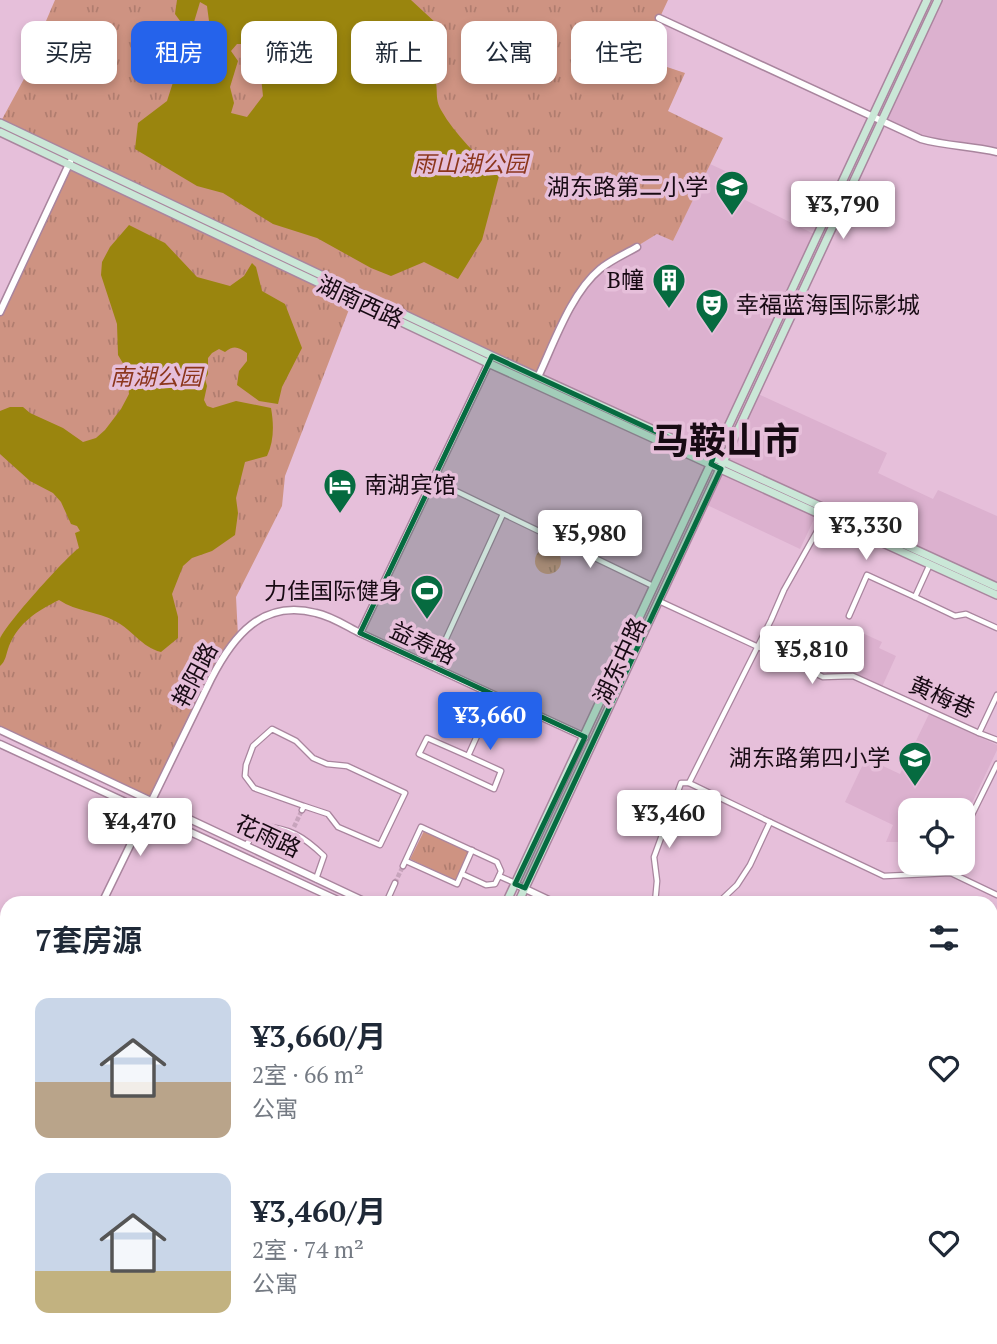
<!DOCTYPE html>
<html lang="zh">
<meta charset="utf-8">
<style>
:root{--surface:#fff;--page:#f6f6f7;--text:#1f2937;--muted:#747a83;--accent:#2563eb}
body{margin:0;font-family:"PT Serif","Noto Sans SC",serif;background:var(--page);color:var(--text);height:100vh;display:flex;flex-direction:column;font-size:26px;white-space:nowrap}
*{box-sizing:border-box;margin:0}
p{font-size:23px;color:var(--muted)}
.icon{flex:none;width:38px;height:38px;fill:none;stroke:currentColor;stroke-width:2;stroke-linecap:round;stroke-linejoin:round}
.map{position:relative;flex:1;overflow:hidden}
.details{position:absolute;left:0px;top:896px;width:998px;height:448px;display:flex;flex-direction:column;background:var(--surface);border-radius:21px 21px 0 0;box-shadow:0 4px 10px #0003}
.details>*{flex:none}
.guide{position:absolute;left:21px;top:21px;width:956px;height:63px;display:flex;gap:14px}
.fabs{position:absolute;left:898px;top:798px;display:grid;gap:14px}
.fabs a{display:grid;place-items:center;width:77px;height:77px;border-radius:14px;background:var(--surface);box-shadow:0 4px 10px #0003;font-size:35px}
.price{position:absolute;translate:-50% -60px;padding:0 16px;border-radius:7px;background:#fff;color:#222;font-size:23px;line-height:46px;filter:drop-shadow(0 2px 4px #0008)}
.price::after{content:'';position:absolute;left:50%;top:42px;width:21px;height:16px;margin-left:-10px;background:inherit;clip-path:polygon(0 0,100% 0,50% 100%)}
.price.active{background:var(--accent);color:#fff}
ul{padding:0;list-style:none}
li{display:flex;align-items:center;gap:21px;height:175px;padding:0 35px}
li span{display:grid;place-items:center;flex:none;width:196px;height:140px;border-radius:14px;color:#555}
li>.icon{margin-inline-start:auto}
span .icon{width:84px;height:84px;fill:#fffc;stroke-width:1}
li b{font-size:30px}
h2{display:flex;justify-content:space-between;align-items:center;height:84px;padding:0 35px;font-size:30px}
.pill{padding:0 24px;border-radius:14px;background:var(--surface);box-shadow:0 4px 10px #0003;font-size:24px;line-height:63px}
.pill.active{background:var(--accent);color:#fff}
.map>svg:first-child{display:block}
.built{fill:#dcb1cf}
.grass{fill:url(#grass-tufts)}
.water{fill:#9a850e;fill-rule:evenodd}
.lines{fill:none;stroke-linecap:round;stroke-linejoin:round}
.river{stroke:#9a850e;stroke-width:10}
.minor-tunnel{stroke:#c7a4bc;stroke-width:4.5;stroke-dasharray:4.5 2;stroke-linecap:butt}
.minor-casing{stroke:#a9859e;stroke-width:7}
.tertiary-casing{stroke:#a9859e;stroke-width:9}
.secondary-casing{stroke:#a9859e;stroke-width:10}
.primary-casing{stroke:#3c7557;stroke-width:10}
.minor{stroke:#fff;stroke-width:4.5}
.tertiary{stroke:#fff;stroke-width:6}
.secondary{stroke:#cae7d7;stroke-width:7}
.primary{stroke:#96ceb0;stroke-width:8}
.marked{fill:#066b40;fill-opacity:0.2;stroke:#066b40;stroke-width:5;stroke-linejoin:round}
.labels{text-anchor:middle;stroke-width:7;stroke-linejoin:round;paint-order:stroke}
.park-label{font-size:23px;font-style:italic;fill:#8c361c;stroke:#e6bfda}
.poi-label{font-size:23px;fill:#170a13;stroke:#e6bfda;text-anchor:end}
.street-label{font-size:23px;fill:#170a13;stroke:#e6bfda}
.town-label{font-size:37px;font-weight:bold;fill:#170a13;stroke:#e6bfda}
</style>
<div class="map">
<svg width="997" height="1344" viewBox="0 0 997 1344">
<defs>
<pattern id="grass-tufts" width="24" height="20" patternUnits="userSpaceOnUse" patternTransform="scale(1.75)"><rect width="24" height="20" fill="#ce9382"/><path d="M3 7l-1-3M5 7V3M7 7l1-3M15 17l-1-3M17 17v-4M19 17l1-3" fill="none" stroke="#b07d6f"/></pattern>
</defs>
<rect width="100%" height="100%" fill="#e6bfda"/>
<g class="built">
<path d="M938,0H997V152L944,145L883,121Z"/>
<path d="M710,164L747,181L741,198L818,236L712,457L538,377L586,284L618,258L657,234L673,241Z"/>
<path d="M488,363L711,464L585,737L360,633Z"/>
<path d="M756,393L887,453L878,473L933,499L938,490L997,516V587L724,463Z"/>
<path d="M721,469L817,513L800,549L705,504Z"/>
<path d="M849,627L882,642L879,648L896,656L882,687L853,675L825,676Z"/>
<path d="M929,714L997,745V750L963,822L962,810H910V842H886L893,825L845,802L866,758L900,774Z"/>
<path d="M997,969V1156L991,1154L990,983Z"/>
</g>
<g class="grass">
<path d="M55,0H668L647,45L656,49L653,56L667,67L685,73L668,111L723,138L673,241L657,234L618,258L586,284L538,377L0,123L25,77L44,64L40,35Z"/>
<path d="M69,164L353,299L285,476L282,506L236,597L238,636L211,679L153,801L0,730V312Z"/>
<circle cx="548" cy="561" r="13"/>
<path d="M424,831L469,852L456,881L410,859Z"/>
</g>
<g class="water">
<path d="M177,0H411L437,24L427,64C443,84 432,94 441,110C455,135 478,156 499,176L482,240L458,279L424,262L391,276L371,268L317,238L273,224L223,193L197,186L135,149L138,123L167,101L186,42L198,33L209,21L207,6L200,2L194,22L183,25L175,14ZM237,44H242L254,50L258,48L263,96L247,117L231,113L234,103L230,87L238,61L231,51Z"/>
<path d="M129,225L165,243L197,277L230,286L244,276L252,263L256,267L262,291L285,304L302,348L282,387L278,404L259,401L237,385L239,371L247,361V353C238,347 234,345 225,352L219,349L212,353L208,358V374L205,379L207,386L204,400L207,406L213,408L236,401L271,408C274,425 274,441 267,456L245,462L236,498L238,513L235,535L212,551L192,558L183,566L172,594L178,617V638L161,652C141,647 133,630 115,621C97,611 77,612 59,600C37,611 19,622 9,646C6,654 6,661 0,666C0,658 0,646 0,639C4,626 67,556 79,548L75,533L80,531L77,526L71,524L61,502L53,493L30,481L0,454V411L10,407H23L30,413L63,428L83,442L96,438L105,430L121,409L129,394L127,370L118,355L117,324L101,275L102,262L110,247Z"/>
</g>
<g class="lines">
<path class="river" d="M0,992L7,997"/>
<g class="minor-tunnel">
<path d="M294,827L302,810"/>
<path d="M395,883L403,866"/>
</g>
<defs>
<g id="minor">
<path d="M433,480L653,586"/>
<path d="M930,564L915,597L955,616L966,614L997,628"/>
<path d="M659,601L823,677L853,676L979,733"/>
<path d="M849,616L867,575L915,597"/>
<path d="M433,667L503,514"/>
<path d="M997,695L979,733L997,740"/>
<path d="M468,756L501,771L494,789L419,754L427,738L468,756L495,696"/>
<path d="M302,810L304,806L328,814L338,827L380,845L405,793L347,766L327,764L313,758L296,741L272,729L253,746L246,765L245,776L254,788L304,806"/>
<path d="M770,822L884,876L951,873L997,895"/>
<path d="M962,835L997,764"/>
<path d="M246,845L261,826C290,828 303,836 324,856L316,879"/>
<path d="M406,861L457,884L472,850"/>
<path d="M403,866L421,827L497,862L501,871L499,876L515,883"/>
<path d="M951,873L953,863"/>
<path d="M462,874L486,885L495,884L499,876"/>
<path d="M386,903L395,883"/>
<path d="M655,903L657,881L654,857L681,783H689"/>
<path d="M718,903L737,885L750,865L770,822L689,783L771,620L784,590L825,517"/>
<path d="M0,1032L7,1036"/>
<path d="M990,1163L997,1166"/>
<path d="M0,1180L7,1181"/>
<path d="M455,1337L470,1344"/>
<path d="M146,1344L149,1337"/>
<path d="M393,1344L396,1337"/>
<path d="M505,1344L509,1337"/>
<path d="M603,1344L607,1337"/>
<path d="M694,1344L698,1337"/>
</g>
<g id="tertiary">
<path d="M659,18L921,139C946,146 972,146 997,152"/>
<path d="M0,312L70,162"/>
<path d="M538,377C554,343 571,293 600,269C611,260 625,254 637,247"/>
<path d="M360,633L585,737"/>
<path d="M0,730L368,903"/>
<path d="M0,744L344,903"/>
<path d="M515,884L555,903"/>
<path d="M102,903L211,679C233,636 262,599 316,613C331,616 346,626 360,633L492,356"/>
<path d="M0,923L7,928"/>
<path d="M990,971L997,955"/>
<path d="M990,983L997,969"/>
<path d="M0,1028L7,1023"/>
<path d="M944,1337L959,1344"/>
<path d="M811,1344L814,1337"/>
<path d="M821,1344L825,1337"/>
</g>
<g id="secondary">
<path d="M0,123L492,356L997,587"/>
<path d="M0,132L488,363L997,595"/>
<path d="M506,903L927,0"/>
<path d="M518,903L938,0"/>
<path d="M308,1344L311,1337"/>
<path d="M316,1344L319,1337"/>
</g>
<g id="primary">
<path d="M0,1297L7,1300"/>
<path d="M0,1308L7,1311"/>
<path d="M62,1337L77,1344"/>
<path d="M86,1337L101,1344"/>
</g>
</defs>
<use href="#minor" class="minor-casing"/>
<use href="#tertiary" class="tertiary-casing"/>
<use href="#secondary" class="secondary-casing"/>
<use href="#primary" class="primary-casing"/>
<use href="#minor" class="minor"/>
<use href="#tertiary" class="tertiary"/>
<use href="#secondary" class="secondary"/>
<use href="#primary" class="primary"/>
</g>
<path class="marked" d="M492,356L713,458L711,464L721,469L525,888L515,884L585,737L360,633Z"/>
<defs>
<symbol id="school-pin" viewBox="-11 -11 22 30"><path d="M0 17L-7.5 6A9.5 9.5 0 1 1 7.5 6Z" fill="#066b40" stroke="#e6bfda"/><path d="M0-5L7-2L0 1L-7-2ZM-4 1L0 2.5L4 1V4Q0 6-4 4Z" fill="#fff"/></symbol>
<symbol id="building-pin" viewBox="-11 -11 22 30"><path d="M0 17L-7.5 6A9.5 9.5 0 1 1 7.5 6Z" fill="#066b40" stroke="#e6bfda"/><path d="M-4-6H4V6H1V3H-1V6H-4ZM-2.5-4.3h1.7v1.8h-1.7ZM.8-4.3h1.7v1.8H.8ZM-2.5-1h1.7V.8h-1.7ZM.8-1h1.7V.8H.8Z" fill="#fff"/></symbol>
<symbol id="theatre-pin" viewBox="-11 -11 22 30"><path d="M0 17L-7.5 6A9.5 9.5 0 1 1 7.5 6Z" fill="#066b40" stroke="#e6bfda"/><path d="M-5-5.5Q0-4 5-5.5V0Q5 5 0 6Q-5 5-5 0ZM-3.3-2.5H-1v1.5H-3.3ZM1-2.5H3.3v1.5H1ZM-2.8 1Q0 5.5 2.8 1Z" fill="#fff"/></symbol>
<symbol id="hotel-pin" viewBox="-11 -11 22 30"><path d="M0 17L-7.5 6A9.5 9.5 0 1 1 7.5 6Z" fill="#066b40" stroke="#e6bfda"/><path d="M-6-4.5h1.5V1H6V5H4.5V3h-9V5H-6ZM-4 0a1.8 1.8 0 1 1 3.6 0ZM.5 0V-2.5h3Q6-2.5 6 0Z" fill="#fff"/></symbol>
<symbol id="stadium-pin" viewBox="-11 -11 22 30"><path d="M0 17L-7.5 6A9.5 9.5 0 1 1 7.5 6Z" fill="#066b40" stroke="#e6bfda"/><path d="M0-5a6.5 5 0 1 0 0 10a6.5 5 0 1 0 0-10ZM-3.5-1.8h7v3.6h-7Z" fill="#fff"/></symbol>
</defs>
<g fill-rule="evenodd">
<use href="#school-pin" x="713" y="168" width="38" height="52"/>
<use href="#building-pin" x="650" y="261" width="38" height="52"/>
<use href="#theatre-pin" x="693" y="286" width="38" height="52"/>
<use href="#hotel-pin" x="321" y="466" width="38" height="52"/>
<use href="#stadium-pin" x="408" y="572" width="38" height="52"/>
<use href="#school-pin" x="896" y="739" width="38" height="52"/>
</g>
<g class="labels">
<g class="park-label">
<text x="470" y="172">雨山湖公园</text>
<text x="156" y="385">南湖公园</text>
</g>
<g class="poi-label">
<text x="708" y="195">湖东路第二小学</text>
<text x="644" y="288">B幢</text>
<text x="736" y="313" text-anchor="start">幸福蓝海国际影城</text>
<text x="364" y="493" text-anchor="start">南湖宾馆</text>
<text x="402" y="599">力佳国际健身</text>
<text x="890" y="766">湖东路第四小学</text>
</g>
<g class="street-label">
<text transform="translate(360 302) rotate(25)" y="8">湖南西路</text>
<text transform="translate(423 643) rotate(25)" y="8">益寿路</text>
<text transform="translate(620 661) rotate(-65)" y="8">湖东中路</text>
<text transform="translate(195 675) rotate(-62)" y="8">艳阳路</text>
<text transform="translate(942 697) rotate(24)" y="8">黄梅巷</text>
<text transform="translate(268 836) rotate(25)" y="8">花雨路</text>
</g>
<g class="town-label">
<text x="726" y="454">马鞍山市</text>
</g>
</g>
</svg>
<div class="fabs">
<a><svg class="icon" aria-label="locate" viewBox="0 0 24 24"><circle cx="12" cy="12" r="6"/><path d="M12 2v4M12 18v4M2 12h4M18 12h4"/></svg></a>
</div>
<b class="price" style="left:843px;top:241px">¥3,790</b>
<b class="price" style="left:866px;top:562px">¥3,330</b>
<b class="price" style="left:590px;top:570px">¥5,980</b>
<b class="price" style="left:812px;top:686px">¥5,810</b>
<b class="price active" style="left:490px;top:752px">¥3,660</b>
<b class="price" style="left:669px;top:850px">¥3,460</b>
<b class="price" style="left:140px;top:858px">¥4,470</b>
<div class="guide">
<a class="pill">买房</a>
<a class="pill active">租房</a>
<a class="pill">筛选</a>
<a class="pill">新上</a>
<a class="pill">公寓</a>
<a class="pill">住宅</a>
</div>
<section class="details">
<h2>7套房源<svg class="icon" aria-label="filters" viewBox="0 0 24 24"><path d="M4 7h16M4 17h16"/><circle cx="9" cy="7" r="2"/><circle cx="15" cy="17" r="2"/></svg></h2>
<ul>
<li><span style="background:linear-gradient(#c9d6e8 60%,#b9a48a 0)"><svg class="icon" aria-label="home" viewBox="0 0 24 24"><path d="M3 11l9-7 9 7M6 9v11h12V9"/></svg></span><div><b>¥3,660/月</b><p>2室 · 66 m²</p><p>公寓</p></div><svg class="icon" aria-label="heart" viewBox="0 0 24 24"><path d="M12 20l-8-8c-3-5 5-10 8-4 3-6 11-1 8 4z"/></svg></li>
<li><span style="background:linear-gradient(#c9d6e8 70%,#c2b280 0)"><svg class="icon" aria-label="home" viewBox="0 0 24 24"><path d="M3 11l9-7 9 7M6 9v11h12V9"/></svg></span><div><b>¥3,460/月</b><p>2室 · 74 m²</p><p>公寓</p></div><svg class="icon" aria-label="heart" viewBox="0 0 24 24"><path d="M12 20l-8-8c-3-5 5-10 8-4 3-6 11-1 8 4z"/></svg></li>
</ul>
</section>
</div>
